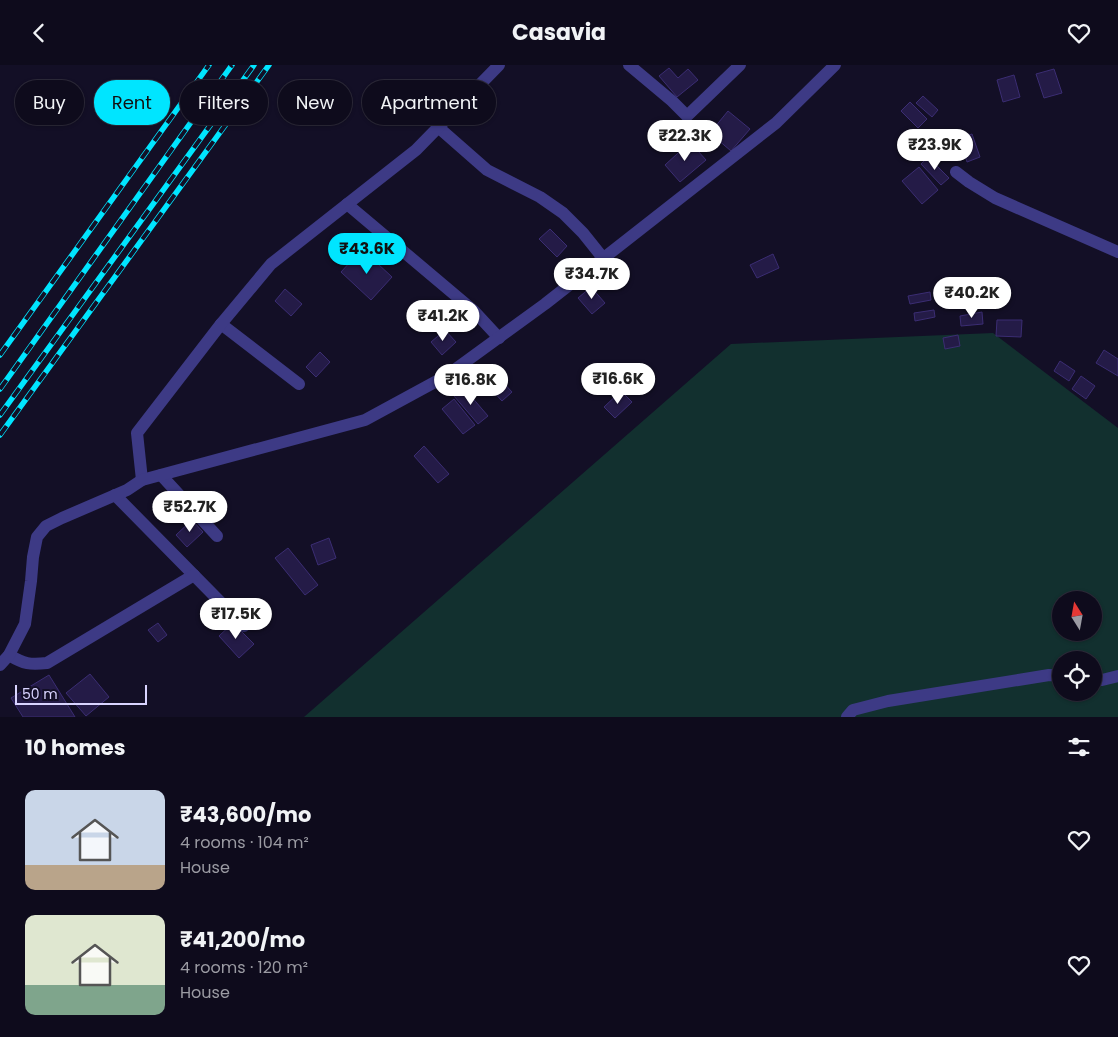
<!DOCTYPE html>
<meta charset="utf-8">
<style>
:root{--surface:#0e0b1c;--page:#171425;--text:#f1f3f6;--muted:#9b9ba3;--line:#2e2b3b;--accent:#00e5ff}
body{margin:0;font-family:Poppins,sans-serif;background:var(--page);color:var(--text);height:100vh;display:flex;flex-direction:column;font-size:19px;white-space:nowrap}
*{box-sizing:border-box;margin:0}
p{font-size:16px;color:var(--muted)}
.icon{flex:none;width:28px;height:28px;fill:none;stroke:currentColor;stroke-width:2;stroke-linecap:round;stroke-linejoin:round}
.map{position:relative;height:652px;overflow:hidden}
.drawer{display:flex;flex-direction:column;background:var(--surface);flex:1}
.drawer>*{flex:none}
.hud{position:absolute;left:15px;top:15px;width:500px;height:45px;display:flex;gap:10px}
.needle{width:32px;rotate:349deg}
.controls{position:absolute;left:1052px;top:526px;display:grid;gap:10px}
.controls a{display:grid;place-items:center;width:50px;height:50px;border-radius:50%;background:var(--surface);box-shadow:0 1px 4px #0004,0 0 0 1px var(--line);font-size:25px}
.scale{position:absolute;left:15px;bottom:12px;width:132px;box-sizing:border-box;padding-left:5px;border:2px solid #d9d4ff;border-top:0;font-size:14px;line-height:18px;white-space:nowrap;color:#d9d4ff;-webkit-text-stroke:4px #130f26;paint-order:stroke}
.price{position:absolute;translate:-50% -42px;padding:0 11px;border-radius:18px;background:#fff;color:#222;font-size:16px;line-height:32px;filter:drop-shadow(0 1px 2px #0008)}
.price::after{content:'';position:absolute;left:50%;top:30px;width:15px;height:11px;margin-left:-8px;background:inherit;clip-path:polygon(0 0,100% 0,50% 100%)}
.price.current{background:var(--accent);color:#111}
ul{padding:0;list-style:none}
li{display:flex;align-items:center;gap:15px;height:125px;padding:0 25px}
li span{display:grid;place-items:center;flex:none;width:140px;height:100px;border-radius:10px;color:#555}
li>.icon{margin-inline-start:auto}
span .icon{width:60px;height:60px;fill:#fffc;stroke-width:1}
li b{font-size:21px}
h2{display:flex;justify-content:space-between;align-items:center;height:60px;padding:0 25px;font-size:21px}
.tag{padding:0 18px;border-radius:22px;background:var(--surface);box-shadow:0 1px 4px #0004,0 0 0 1px var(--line);font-size:18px;line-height:45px}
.tag.current{background:var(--accent);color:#111}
header{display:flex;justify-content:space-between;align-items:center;height:65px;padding:0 25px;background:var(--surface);font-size:22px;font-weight:700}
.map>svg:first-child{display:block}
.green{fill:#12302f;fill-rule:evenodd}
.building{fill:#241b47;stroke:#3b2d73}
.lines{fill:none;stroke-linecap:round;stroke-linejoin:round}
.minor{stroke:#3d3a85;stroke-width:12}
.rail-casing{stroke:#00e5ff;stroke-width:5.5}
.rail{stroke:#130f26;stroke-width:4;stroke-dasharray:11;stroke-linecap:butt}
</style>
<header><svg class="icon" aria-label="back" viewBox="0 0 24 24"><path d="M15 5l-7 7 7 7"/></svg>Casavia<svg class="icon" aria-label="heart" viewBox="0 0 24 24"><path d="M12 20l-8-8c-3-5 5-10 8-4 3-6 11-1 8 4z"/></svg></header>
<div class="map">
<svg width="1118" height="652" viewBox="0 0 1118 652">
<rect width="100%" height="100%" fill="#130f26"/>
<path class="green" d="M993,268L1118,363V652H304L731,279ZM1061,535H1094V568H1061ZM1061,595H1094V628H1061Z"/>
<g class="building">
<path d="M669,3L678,13L688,4L698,15L677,32L659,11Z"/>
<path d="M1054,4L1062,28L1044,33L1036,9Z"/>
<path d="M1014,10L1020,32L1003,37L997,15Z"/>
<path d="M923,31L938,45L932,52L916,38Z"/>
<path d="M910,37L927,54L918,63L901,46Z"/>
<path d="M728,46L750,64L731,86L710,68Z"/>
<path d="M972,69L980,92L967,97L960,73Z"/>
<path d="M690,77L706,95L680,117L665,100Z"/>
<path d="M928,92L949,113L941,120L921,99Z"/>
<path d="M919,102L938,125L922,139L902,116Z"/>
<path d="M550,164L567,181L557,192L539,174Z"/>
<path d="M362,184L392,212L371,235L341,207Z"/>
<path d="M773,189L779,203L757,213L750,200Z"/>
<path d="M591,222L605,238L592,249L578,233Z"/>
<path d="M285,224L302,239L291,251L275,236Z"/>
<path d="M930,227L931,235L910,239L908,231Z"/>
<path d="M934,245L935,252L915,256L914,248Z"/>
<path d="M982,247L983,259L961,261L960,251Z"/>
<path d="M997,255H1022L1021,272L996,271Z"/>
<path d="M445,265L456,277L442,290L431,277Z"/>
<path d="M958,270L960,281L945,284L943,273Z"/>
<path d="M1104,285L1118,294V311L1096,298Z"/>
<path d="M320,287L330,297L316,312L306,302Z"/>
<path d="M1060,296L1075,306L1069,316L1054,306Z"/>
<path d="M488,301L512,327L502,336L478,310Z"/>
<path d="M1081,311L1095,321L1086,334L1072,324Z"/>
<path d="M464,323L488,351L478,359L454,331Z"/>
<path d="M621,326L632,337L615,353L604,342Z"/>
<path d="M454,334L475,360L463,369L442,344Z"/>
<path d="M424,381L449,409L438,418L414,391Z"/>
<path d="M192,455L203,467L187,482L176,470Z"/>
<path d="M329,473L336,493L318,500L311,480Z"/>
<path d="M288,483L318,520L305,530L275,493Z"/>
<path d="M158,558L167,570L158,577L148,565Z"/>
<path d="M233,558L254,579L239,593L219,571Z"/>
<path d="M90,609L109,632L86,651L66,628Z"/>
<path d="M49,610L75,652H23L11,633Z"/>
</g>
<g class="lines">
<g class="minor">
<path d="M629,0L672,36L687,51L740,0"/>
<path d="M438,62L487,105L540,132L563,148L583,168L603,193"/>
<path d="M956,107L969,117L995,133L1118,187"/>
<path d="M347,139L474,246L499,273"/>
<path d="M221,259L299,319"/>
<path d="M161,410L217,471"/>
<path d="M142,415L137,368L221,259L271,199L416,85L499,0"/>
<path d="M115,430L244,561"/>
<path d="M9,590C24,599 30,600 47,598L194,510"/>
<path d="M0,600L9,590L25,559L31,516L33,492L37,472L46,461L62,453L127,425L142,415L365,355L446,311L545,239L776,58L835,0"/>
<path d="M1094,614L1102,615L1118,611"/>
<path d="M847,652L853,645L888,636L1049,610L1061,611"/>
</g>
<defs>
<g id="rail">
<path d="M0,290L209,0"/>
<path d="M0,324L232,0"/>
<path d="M0,350L254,0"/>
<path d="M0,370L269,0"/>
</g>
</defs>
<use href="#rail" class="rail-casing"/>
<use href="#rail" class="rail"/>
</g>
</svg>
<div class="controls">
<a><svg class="needle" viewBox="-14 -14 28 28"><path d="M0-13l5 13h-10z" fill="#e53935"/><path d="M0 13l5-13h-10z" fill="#9b9ba3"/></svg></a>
<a><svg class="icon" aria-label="locate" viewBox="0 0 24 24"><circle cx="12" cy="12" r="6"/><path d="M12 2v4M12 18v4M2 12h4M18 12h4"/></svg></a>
</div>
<div class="scale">50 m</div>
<b class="price" style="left:685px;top:97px">₹22.3K</b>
<b class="price" style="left:935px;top:106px">₹23.9K</b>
<b class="price current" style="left:367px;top:210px">₹43.6K</b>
<b class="price" style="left:592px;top:235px">₹34.7K</b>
<b class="price" style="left:972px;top:254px">₹40.2K</b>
<b class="price" style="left:443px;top:277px">₹41.2K</b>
<b class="price" style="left:618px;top:340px">₹16.6K</b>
<b class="price" style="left:471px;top:341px">₹16.8K</b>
<b class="price" style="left:190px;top:468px">₹52.7K</b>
<b class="price" style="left:236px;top:575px">₹17.5K</b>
<div class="hud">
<a class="tag">Buy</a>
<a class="tag current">Rent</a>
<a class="tag">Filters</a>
<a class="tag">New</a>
<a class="tag">Apartment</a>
</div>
</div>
<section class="drawer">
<h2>10 homes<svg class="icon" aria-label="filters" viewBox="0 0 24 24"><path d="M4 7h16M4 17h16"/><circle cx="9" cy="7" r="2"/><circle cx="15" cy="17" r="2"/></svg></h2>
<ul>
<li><span style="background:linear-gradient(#c9d6e8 75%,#b9a48a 0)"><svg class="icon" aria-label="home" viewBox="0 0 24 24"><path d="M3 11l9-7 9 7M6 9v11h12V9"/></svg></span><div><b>₹43,600/mo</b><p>4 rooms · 104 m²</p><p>House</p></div><svg class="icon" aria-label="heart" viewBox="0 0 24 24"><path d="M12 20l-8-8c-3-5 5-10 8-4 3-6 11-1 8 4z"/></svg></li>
<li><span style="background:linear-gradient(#dfe7d0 70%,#7fa58c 0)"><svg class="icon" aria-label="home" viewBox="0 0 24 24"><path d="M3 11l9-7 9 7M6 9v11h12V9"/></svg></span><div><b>₹41,200/mo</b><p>4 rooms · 120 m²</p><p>House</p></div><svg class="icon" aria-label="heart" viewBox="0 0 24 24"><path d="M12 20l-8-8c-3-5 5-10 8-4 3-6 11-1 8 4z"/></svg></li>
</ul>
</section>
